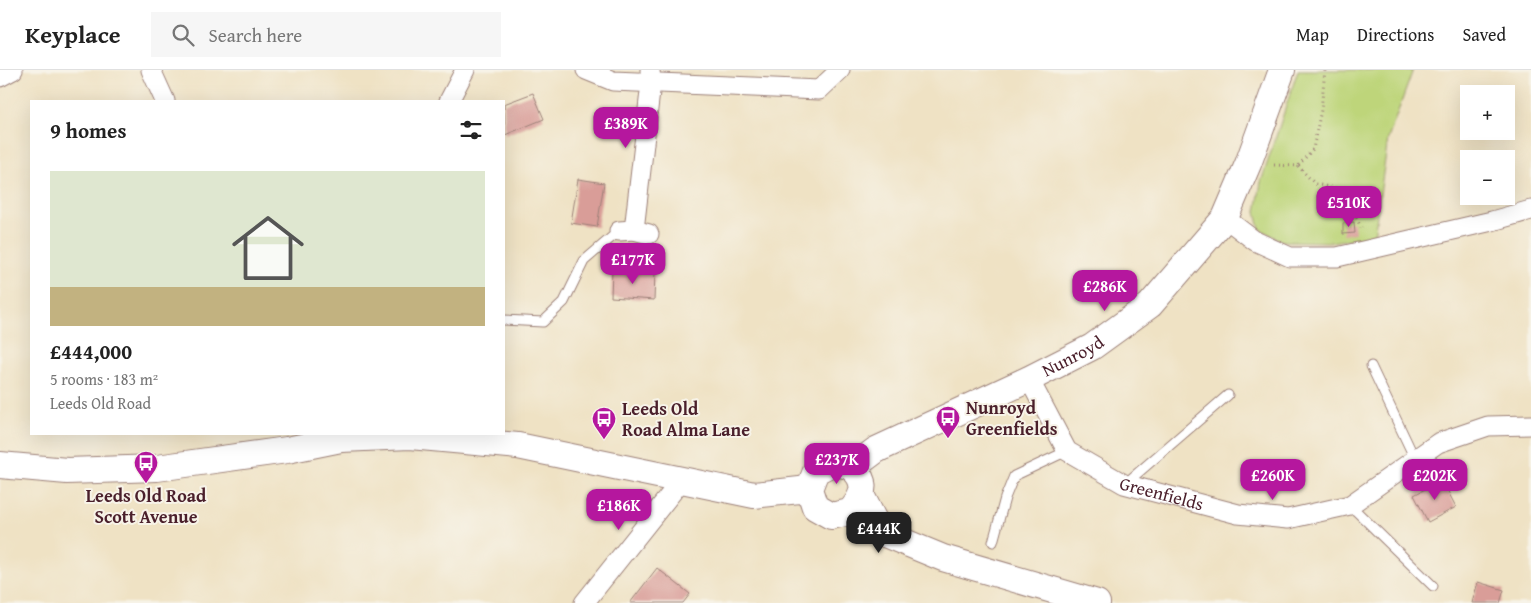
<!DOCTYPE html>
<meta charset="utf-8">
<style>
:root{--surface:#fff;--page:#f6f6f6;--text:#222;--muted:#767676;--line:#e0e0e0;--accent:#b5179e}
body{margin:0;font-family:"Gentium Book Plus",serif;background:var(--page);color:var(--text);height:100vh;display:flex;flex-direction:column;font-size:19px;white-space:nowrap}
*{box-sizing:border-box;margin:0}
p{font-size:16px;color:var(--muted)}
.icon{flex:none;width:28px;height:28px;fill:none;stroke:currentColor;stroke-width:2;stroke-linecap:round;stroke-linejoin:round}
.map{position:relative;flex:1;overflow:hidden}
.details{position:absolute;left:30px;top:30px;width:475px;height:335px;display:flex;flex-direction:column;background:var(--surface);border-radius:0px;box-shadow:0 5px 20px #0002}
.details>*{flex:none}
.fabs{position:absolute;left:1460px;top:15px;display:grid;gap:10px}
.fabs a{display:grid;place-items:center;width:55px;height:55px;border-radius:0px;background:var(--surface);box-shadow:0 5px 20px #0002;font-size:25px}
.price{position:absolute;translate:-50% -42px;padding:0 11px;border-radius:10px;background:var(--accent);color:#fff;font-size:16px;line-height:32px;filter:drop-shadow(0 1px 2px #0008)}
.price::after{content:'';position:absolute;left:50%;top:30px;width:15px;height:11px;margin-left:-8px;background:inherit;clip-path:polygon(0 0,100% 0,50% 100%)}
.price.active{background:#222;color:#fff}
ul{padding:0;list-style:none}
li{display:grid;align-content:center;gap:10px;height:265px;padding:0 20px}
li+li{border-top:1px solid var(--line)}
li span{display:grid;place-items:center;height:155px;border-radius:0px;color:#555}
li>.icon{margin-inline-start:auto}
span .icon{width:90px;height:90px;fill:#fffc;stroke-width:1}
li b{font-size:21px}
h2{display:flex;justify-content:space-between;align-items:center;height:60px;padding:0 20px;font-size:21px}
header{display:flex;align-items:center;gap:30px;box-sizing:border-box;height:70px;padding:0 25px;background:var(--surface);border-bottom:1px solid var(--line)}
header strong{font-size:24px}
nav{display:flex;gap:28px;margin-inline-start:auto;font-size:18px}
.search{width:350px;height:45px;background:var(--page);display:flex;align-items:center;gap:12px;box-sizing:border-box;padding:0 18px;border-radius:0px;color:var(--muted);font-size:19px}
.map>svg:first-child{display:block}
.green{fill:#bed57a;stroke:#847a52}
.building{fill:#d99d98}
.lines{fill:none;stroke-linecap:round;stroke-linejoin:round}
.lane-casing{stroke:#9c8078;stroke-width:11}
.street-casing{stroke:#9c8078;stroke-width:21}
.secondary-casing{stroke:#9c8078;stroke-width:28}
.path{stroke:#9c8078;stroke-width:3;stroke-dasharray:1 4;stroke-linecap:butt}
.lane{stroke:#fff;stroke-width:9}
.street{stroke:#fff;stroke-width:19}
.secondary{stroke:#fff;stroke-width:26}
.labels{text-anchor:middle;stroke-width:4;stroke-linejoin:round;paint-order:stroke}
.street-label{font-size:18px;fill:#4a1f2b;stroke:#f7f3e8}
.poi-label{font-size:18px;font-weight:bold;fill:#4a1f2b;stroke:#f7f3e8;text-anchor:start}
</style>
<header>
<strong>Keyplace</strong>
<div class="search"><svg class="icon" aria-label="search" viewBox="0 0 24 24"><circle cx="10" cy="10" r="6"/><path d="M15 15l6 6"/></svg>Search here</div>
<nav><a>Map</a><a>Directions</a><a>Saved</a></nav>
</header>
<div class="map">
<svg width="1531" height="533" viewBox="0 0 1531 533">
<rect width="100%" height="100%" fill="#f7f3e8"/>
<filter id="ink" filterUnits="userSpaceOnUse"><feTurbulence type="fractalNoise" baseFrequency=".02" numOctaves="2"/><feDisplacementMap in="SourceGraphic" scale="10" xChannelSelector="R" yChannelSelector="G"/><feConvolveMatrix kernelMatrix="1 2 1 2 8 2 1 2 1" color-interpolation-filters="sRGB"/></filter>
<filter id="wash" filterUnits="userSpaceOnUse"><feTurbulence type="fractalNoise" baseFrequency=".0096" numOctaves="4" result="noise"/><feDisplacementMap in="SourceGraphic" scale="20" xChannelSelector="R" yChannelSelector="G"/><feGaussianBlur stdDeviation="1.12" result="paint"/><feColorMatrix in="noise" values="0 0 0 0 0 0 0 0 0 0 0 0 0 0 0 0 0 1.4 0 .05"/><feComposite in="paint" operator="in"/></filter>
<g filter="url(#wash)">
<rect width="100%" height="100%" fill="#efe2c4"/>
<path class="green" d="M1298,0H1413L1388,69L1374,166L1331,172L1282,171L1260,159L1256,142L1261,112Z"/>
<g id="blocks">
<g class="building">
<path d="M533,23L544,49L505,65L504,34Z"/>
<path d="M578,109L604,113L597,157L571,153Z"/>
<path d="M1354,152L1355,163L1343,164V153Z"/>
<path d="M612,200L655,202L654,230L611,227Z"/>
<path d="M1442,410L1456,437L1428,452L1414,425Z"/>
<path d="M657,498L690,524L683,533H630Z"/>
<path d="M1478,512L1504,520L1500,533H1472Z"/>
</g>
</g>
</g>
<g filter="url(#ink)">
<use href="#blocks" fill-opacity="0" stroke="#9c8078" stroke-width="1"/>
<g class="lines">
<defs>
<g id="lane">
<path d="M504,250L543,252L564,232L584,191L619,161"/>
<path d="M1371,296L1415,389"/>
<path d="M1125,414L1228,325"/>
<path d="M1350,435L1433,516"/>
<path d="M993,472L1005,428L1014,406L1067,381"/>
</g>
<g id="street">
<path d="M151,0L165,31"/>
<path d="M586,0L613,11L819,20L840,0"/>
<path d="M0,7L13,0"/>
<path d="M449,31L465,0"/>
<path d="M1225,148L1255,171L1290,187H1337L1492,151L1531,140"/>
<path d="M634,160L651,13L650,0"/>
<path d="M619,161L634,160L649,164"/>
<path id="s1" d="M1029,309L1067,381L1124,414L1238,444L1288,449L1350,435L1438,373L1488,356L1531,355"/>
<path d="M584,533L681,411"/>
</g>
<g id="secondary">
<path d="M834,392C839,394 849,395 853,399C870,414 861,429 850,442L831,446L815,437L809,419L816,401Z"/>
<path d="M0,395L67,401L157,398L287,380L341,369L410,366L518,376L754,425L809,419"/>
<path id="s2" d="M852,398L876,380L1029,309L1092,277L1150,235L1225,148L1248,94L1282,0"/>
<path d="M862,427L880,462L943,488L1097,533"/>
</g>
</defs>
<use href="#lane" class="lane-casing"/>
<use href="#street" class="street-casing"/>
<use href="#secondary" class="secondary-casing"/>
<g class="path">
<path d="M1274,95L1298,96L1313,79L1321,40L1325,0"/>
<path d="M1298,96L1315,114L1344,120L1362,160"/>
</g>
<use href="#lane" class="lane"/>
<use href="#street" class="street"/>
<use href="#secondary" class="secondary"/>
</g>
</g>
<defs>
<symbol id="bus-pin" viewBox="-11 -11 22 30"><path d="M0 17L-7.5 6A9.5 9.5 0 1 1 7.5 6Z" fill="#b5179e" stroke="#f7f3e8"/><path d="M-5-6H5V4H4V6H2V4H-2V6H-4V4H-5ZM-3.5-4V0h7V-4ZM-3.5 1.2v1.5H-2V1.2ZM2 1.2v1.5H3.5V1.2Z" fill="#fff"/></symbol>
</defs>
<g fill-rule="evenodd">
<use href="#bus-pin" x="934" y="334" width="28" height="38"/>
<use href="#bus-pin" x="590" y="335" width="28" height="38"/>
<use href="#bus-pin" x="132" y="379" width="28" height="38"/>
</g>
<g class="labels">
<g class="street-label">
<text dy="6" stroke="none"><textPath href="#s2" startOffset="248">Nunroyd</textPath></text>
<text dy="6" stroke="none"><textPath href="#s1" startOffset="186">Greenfields</textPath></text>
</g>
<g class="poi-label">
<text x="966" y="344">Nunroyd<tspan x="966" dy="21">Greenfields</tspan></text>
<text x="622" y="345">Leeds Old<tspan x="622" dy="21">Road Alma Lane</tspan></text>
<text x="146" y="432" text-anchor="middle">Leeds Old Road<tspan x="146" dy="21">Scott Avenue</tspan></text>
</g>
</g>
</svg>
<div class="fabs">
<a>+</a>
<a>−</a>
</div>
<b class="price" style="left:626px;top:79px">£389K</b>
<b class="price" style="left:1349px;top:158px">£510K</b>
<b class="price" style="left:633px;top:215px">£177K</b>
<b class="price" style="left:1105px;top:242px">£286K</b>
<b class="price" style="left:837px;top:415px">£237K</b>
<b class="price" style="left:1273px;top:431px">£260K</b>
<b class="price" style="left:1435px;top:431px">£202K</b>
<b class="price" style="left:619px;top:461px">£186K</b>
<b class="price active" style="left:879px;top:484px">£444K</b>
<section class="details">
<h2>9 homes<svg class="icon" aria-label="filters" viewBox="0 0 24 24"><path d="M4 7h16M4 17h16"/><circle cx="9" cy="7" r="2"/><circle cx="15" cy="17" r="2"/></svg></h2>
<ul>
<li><span style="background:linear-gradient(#dfe7d0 75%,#c2b280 0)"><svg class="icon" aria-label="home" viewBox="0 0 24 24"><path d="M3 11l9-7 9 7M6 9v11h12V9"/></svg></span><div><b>£444,000</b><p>5 rooms · 183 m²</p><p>Leeds Old Road</p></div></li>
</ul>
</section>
</div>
